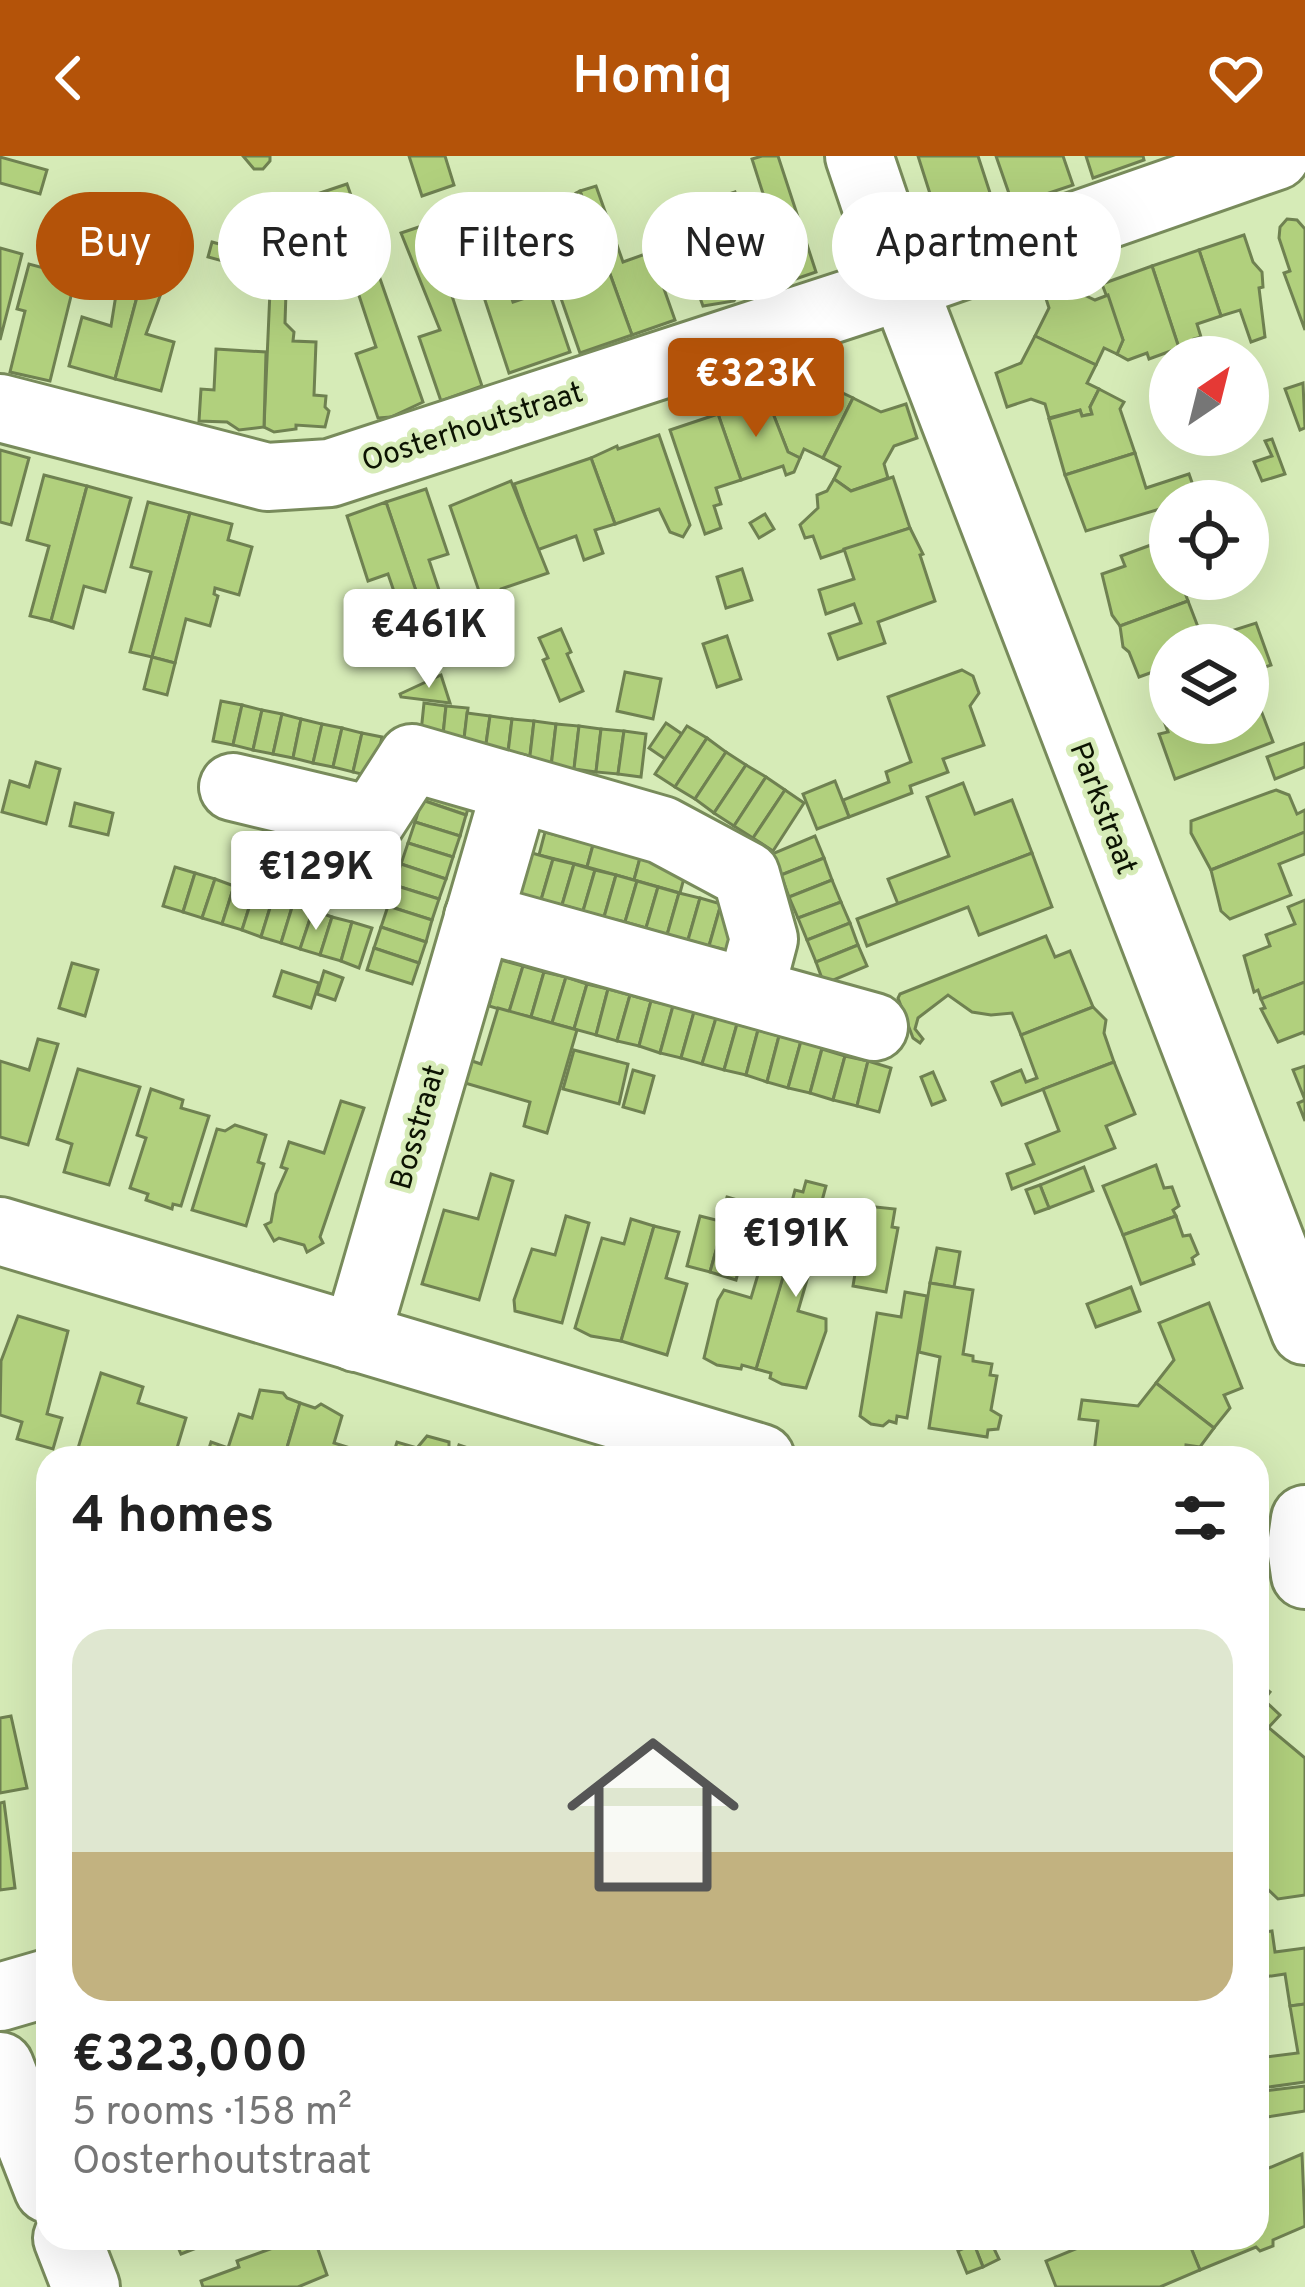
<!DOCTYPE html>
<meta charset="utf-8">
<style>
:root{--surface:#fff;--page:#f2f2f2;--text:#222;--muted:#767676;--line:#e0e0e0;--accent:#b45309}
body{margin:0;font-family:Overpass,sans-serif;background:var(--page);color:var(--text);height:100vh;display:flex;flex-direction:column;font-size:45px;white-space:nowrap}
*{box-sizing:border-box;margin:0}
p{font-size:39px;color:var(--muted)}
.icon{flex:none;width:66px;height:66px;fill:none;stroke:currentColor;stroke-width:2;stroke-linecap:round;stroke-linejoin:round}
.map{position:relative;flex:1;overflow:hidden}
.panel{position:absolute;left:36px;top:1290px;width:1233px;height:804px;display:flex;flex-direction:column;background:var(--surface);border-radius:36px;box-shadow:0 12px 48px #0002}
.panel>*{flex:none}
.banner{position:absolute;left:36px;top:36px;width:1233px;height:108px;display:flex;gap:24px}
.needle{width:78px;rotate:35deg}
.tools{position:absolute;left:1149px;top:180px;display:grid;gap:24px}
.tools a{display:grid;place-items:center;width:120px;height:120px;border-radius:50%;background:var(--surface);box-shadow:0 12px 48px #0002;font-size:60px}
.price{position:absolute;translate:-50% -102px;padding:0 27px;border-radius:12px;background:#fff;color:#222;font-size:39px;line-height:78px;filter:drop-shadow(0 3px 6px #0008)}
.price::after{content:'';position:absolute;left:50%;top:72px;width:36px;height:27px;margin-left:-18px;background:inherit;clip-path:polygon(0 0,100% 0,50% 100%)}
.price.selected{background:var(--accent);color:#fff}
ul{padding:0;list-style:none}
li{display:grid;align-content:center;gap:24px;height:636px;padding:0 36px}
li+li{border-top:3px solid var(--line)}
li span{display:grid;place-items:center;height:372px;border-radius:36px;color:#555}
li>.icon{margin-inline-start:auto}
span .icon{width:216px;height:216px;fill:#fffc;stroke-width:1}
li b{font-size:51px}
h2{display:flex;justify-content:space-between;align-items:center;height:144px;padding:0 36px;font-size:51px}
.tag{padding:0 42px;border-radius:54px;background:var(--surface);box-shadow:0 12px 48px #0002;font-size:42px;line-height:108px}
.tag.selected{background:var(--accent);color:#fff}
header{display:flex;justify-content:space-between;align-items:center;height:156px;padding:0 36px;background:var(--accent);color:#fff;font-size:54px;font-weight:600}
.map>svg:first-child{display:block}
.building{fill:#b1d07d;stroke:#6f8151;stroke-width:3}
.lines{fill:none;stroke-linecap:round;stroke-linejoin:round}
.minor-casing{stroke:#788b5b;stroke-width:72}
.minor{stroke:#fff;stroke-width:66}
.labels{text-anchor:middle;stroke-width:10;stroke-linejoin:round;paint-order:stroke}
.street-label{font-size:30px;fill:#0c1302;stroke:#d6ebb7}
</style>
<header><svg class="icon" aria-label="back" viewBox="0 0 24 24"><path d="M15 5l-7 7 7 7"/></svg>Homiq<svg class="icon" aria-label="heart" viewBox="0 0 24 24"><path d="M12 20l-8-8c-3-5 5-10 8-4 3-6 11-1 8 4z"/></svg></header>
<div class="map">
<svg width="1305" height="2131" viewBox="0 0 1305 2131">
<rect width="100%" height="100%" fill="#d6ebb7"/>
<g class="building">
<path d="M243,0H270V5L263,13H254Z"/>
<path d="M409,0H445L454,29L422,40Z"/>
<path d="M762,0H778L816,116L769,132L744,57L767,50L752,3Z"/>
<path d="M918,0H978L993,46L972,53L966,66L951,70L939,66Z"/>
<path d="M996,0H1063L1073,29L1013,49Z"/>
<path d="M1086,0H1143L1144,4L1093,22Z"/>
<path d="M0,1L47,14L40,38L0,27Z"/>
<path d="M347,28L423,246L391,261L378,262L356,198L376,191L345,97L329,103L308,41Z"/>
<path d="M596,30L623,106L651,96L675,164L632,179L580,35Z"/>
<path d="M580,35L632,179L580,197L556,128L585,118L571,79L589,73L576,37Z"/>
<path d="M735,36L744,64L727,69L747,136L738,138L734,145L703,150L692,120L686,122L677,95L671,97L659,62L679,50L685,53Z"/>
<path d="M65,57L97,64L83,122L76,120L50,225L10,216L25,155L17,153L29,108L51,114Z"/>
<path d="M1287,63L1297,64L1305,73V174L1284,117L1290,115L1279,82L1280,71Z"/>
<path d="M428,68L482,230L441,245L419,181L440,174L401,77Z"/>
<path d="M1244,79L1253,106L1262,116L1263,131L1259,132L1265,181L1251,186L1240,154L1221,160L1199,94Z"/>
<path d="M212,86L234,92L230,107L208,101Z"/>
<path d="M0,92L22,98L0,184Z"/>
<path d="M1199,94L1221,160L1197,168L1201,181L1194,183L1200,201H1182L1152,110Z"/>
<path d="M500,108L513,146L549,134L570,196L509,217L476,117Z"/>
<path d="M1152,110L1179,192L1149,203L1147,197L1128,204L1117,198L1123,184L1102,128Z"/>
<path d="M1073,112L1082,138L1095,144L1108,139L1123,184L1117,198L1104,192L1096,209L1035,180L1049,152L1040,124Z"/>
<path d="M119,120L141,126L115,223L69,210L82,161L111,170Z"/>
<path d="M141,126L163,132L146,178L174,186L161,235L115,223Z"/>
<path d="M270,135L286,136L285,167L294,176L293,185L316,186L314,239L326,240L325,251L329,255L325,271L296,269V273L274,276L264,271Z"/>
<path d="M1035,180L1096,209L1087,227L1099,233L1090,251L1092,258L1082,260L1080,254L1049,262L1045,248L1031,243L1007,251L996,217L1021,207Z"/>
<path d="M216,193L266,196L264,271L239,274L227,266L199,265L201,233L214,234Z"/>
<path d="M816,200L826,229L853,242L823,302L804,293L800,302L788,296L772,255L785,251L791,238L782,211Z"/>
<path d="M1303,227L1305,272L1300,274L1285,233Z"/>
<path d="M1099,233L1124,246L1120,253L1135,297L1065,319L1049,263L1080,254L1082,260L1092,258L1090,251Z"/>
<path d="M767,242L788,296L800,302L794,316L786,319L783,310L741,324L718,258Z"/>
<path d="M853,242L881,256L906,248L917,282L894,290L884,308L888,322L851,335L834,323L840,311L823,302Z"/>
<path d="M718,258L741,324L716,332L721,348L714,350L721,372L705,378L670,274Z"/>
<path d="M659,279L690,369L683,381L670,376L659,353L615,368L591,302L617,290L618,293Z"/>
<path d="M1272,283L1285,318L1262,325L1254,306L1272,300L1265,285Z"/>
<path d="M0,294L29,302L11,369L0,366Z"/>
<path d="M1135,297L1146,332L1189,318L1197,341L1170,345V350L1086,375L1065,319Z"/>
<path d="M591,302L615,368L595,374L603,397L584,404L576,380L537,394L514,328Z"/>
<path d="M44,319L87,330L51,465L30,460L49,390L27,384Z"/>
<path d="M893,321L910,372L821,402L813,380L805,382L800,369L818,352L817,339L827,335L834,323L851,335Z"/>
<path d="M511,325L548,417L501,433L494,447L481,441L450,350Z"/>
<path d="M87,330L131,342L105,436L84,430L73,472L51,465Z"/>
<path d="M426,333L448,398L429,404L453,476L432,483L386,346Z"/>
<path d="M148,346L190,357L152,501L130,496L151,416L131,411Z"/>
<path d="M386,346L433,485L404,495L395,469L401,456L388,418L368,425L347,360Z"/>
<path d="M190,357L232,368L228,384L252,391L239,439L215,432L214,438L218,440L210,470L186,463L175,507L152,501Z"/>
<path d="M765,358L774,373L759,382L750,367Z"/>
<path d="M910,372L923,398L920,399L935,445L878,466L885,487L838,503L829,478L861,467L854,448L826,458L819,434L854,423L844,393Z"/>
<path d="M1170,382V423H1180L1188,445L1120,470L1112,459L1102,418L1125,410L1121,400Z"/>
<path d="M742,413L752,444L726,452L717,421Z"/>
<path d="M1188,445L1203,484L1256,467L1271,509L1248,517V489H1170V521L1165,523L1161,513L1139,521L1129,496L1123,491L1120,470Z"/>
<path d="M561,473L571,496L567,498L583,535L560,545L543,504L548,502L539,482Z"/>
<path d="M727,480L741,523L717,531L703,488Z"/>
<path d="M152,501L175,507L167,539L144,533Z"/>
<path d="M962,514L973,520L979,537L970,550L984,589L943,603L948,616L910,630L912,637L849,661L843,644L889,626L886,616L911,606L888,541Z"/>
<path d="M625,516L661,523L653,563L617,555Z"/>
<path d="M441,519L450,547L401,541L400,538Z"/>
<path d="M1258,523L1251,528L1273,586L1175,623L1159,578L1168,576L1164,565L1248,567V526Z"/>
<path d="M221,545L242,549L233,589L213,585Z"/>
<path d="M424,547L446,550L442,589L420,586Z"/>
<path d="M242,549L262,554L253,594L233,589Z"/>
<path d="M446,550L468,552L463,591L442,589Z"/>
<path d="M262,554L282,558L273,598L253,594Z"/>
<path d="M467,557L490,560L484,602L462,600Z"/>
<path d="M282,558L301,563L293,602L273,598Z"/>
<path d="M490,560L512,563L507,605L484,602Z"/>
<path d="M301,563L322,568L313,607L293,602Z"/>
<path d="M512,563L534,565L529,608L507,605Z"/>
<path d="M534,565L556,568L551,611L529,608Z"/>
<path d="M666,567L682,578L665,603L649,592Z"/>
<path d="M322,568L342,572L333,611L313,607Z"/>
<path d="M556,568L579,570L574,613L551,611Z"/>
<path d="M579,570L601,573L596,616L574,613Z"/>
<path d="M687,570L707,582L675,631L655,618Z"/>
<path d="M342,572L362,577L353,616L333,611Z"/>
<path d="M601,573L624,575L618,618L596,616Z"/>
<path d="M624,575L646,578L641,621L618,618Z"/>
<path d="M362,577L382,581L373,621L353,616Z"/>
<path d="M707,582L726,596L695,643L675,631Z"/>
<path d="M1305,587V611L1275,623L1267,601Z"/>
<path d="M726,596L746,609L714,657L695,643Z"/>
<path d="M36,606L60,613L46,668L2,656L10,625L29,631Z"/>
<path d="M746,609L766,621L734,670L714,657Z"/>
<path d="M766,621L785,634L753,682L734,670Z"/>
<path d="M428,623L473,638L466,659L422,644Z"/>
<path d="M835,625L849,661L817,673L803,638Z"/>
<path d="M963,627L975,658L1012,644L1032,697L898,748L888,723L949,700L927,641Z"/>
<path d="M785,634L804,647L773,695L753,682Z"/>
<path d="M1276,634L1289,639L1297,658L1305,654V676L1211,714L1191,677V665Z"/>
<path d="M422,644L466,659L460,680L415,666Z"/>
<path d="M75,647L113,657L108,679L70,670Z"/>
<path d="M415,666L460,680L453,701L408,687Z"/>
<path d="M545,676L593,689L587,711L539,699Z"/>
<path d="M1305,676V698L1279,708L1291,739L1230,763L1221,755L1211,714Z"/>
<path d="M815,680L824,702L781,719L772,698Z"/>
<path d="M408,687L453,701L446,723L401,708Z"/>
<path d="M593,689L640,702L634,724L587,711Z"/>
<path d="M532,697L553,703L541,744L520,738Z"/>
<path d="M1032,697L1052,751L979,779L968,751L867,790L857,763Z"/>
<path d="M640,702L686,715L680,737L634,724Z"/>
<path d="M824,702L832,724L789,741L781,719Z"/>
<path d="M553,703L574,708L562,749L541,744Z"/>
<path d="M401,708L446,723L439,743L394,729Z"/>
<path d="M574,708L595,714L583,755L562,749Z"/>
<path d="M175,711L195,717L183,756L163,750Z"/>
<path d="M595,714L616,719L604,761L583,755Z"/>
<path d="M195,717L215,723L202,762L183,756Z"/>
<path d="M616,719L637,725L625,766L604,761Z"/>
<path d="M215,723L234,730L222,768L202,762Z"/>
<path d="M832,724L841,746L798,762L789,741Z"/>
<path d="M637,725L658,731L646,772L625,766Z"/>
<path d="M394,729L439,743L432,764L388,750Z"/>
<path d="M234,730L254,736L242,774L222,768Z"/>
<path d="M658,731L679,737L667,779L646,772Z"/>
<path d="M254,736L273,742L261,781L242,774Z"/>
<path d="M679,737L700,742L688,784L667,779Z"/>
<path d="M273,742L293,748L281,787L261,781Z"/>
<path d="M700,742L721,748L709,790L688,784Z"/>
<path d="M1305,744V826L1261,843L1258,834L1254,836L1244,800L1270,790L1266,779L1295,768L1288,751Z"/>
<path d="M841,746L850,767L807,784L798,762Z"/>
<path d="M293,748L313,754L300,793L281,787Z"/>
<path d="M721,748L742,754L731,795L709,790Z"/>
<path d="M388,750L432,764L426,786L381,771Z"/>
<path d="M313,754L332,761L320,799L300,793Z"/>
<path d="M332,761L352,766L341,805L320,799Z"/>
<path d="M352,766L372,772L359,812L341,805Z"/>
<path d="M850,767L858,789L816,806L807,784Z"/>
<path d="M381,771L426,786L419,807L374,792Z"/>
<path d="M1046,780L1055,801L1070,795L1093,851L1021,879L1012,857L991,859L972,856L948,839L918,862L915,873L923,883L920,887L913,882L898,842L900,838Z"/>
<path d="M858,789L867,810L824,828L816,806Z"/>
<path d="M374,792L419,807L412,828L367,814Z"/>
<path d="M501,804L523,810L509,856L489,850Z"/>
<path d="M72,807L98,814L85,860L59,852Z"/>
<path d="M523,810L544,816L531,861L509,856Z"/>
<path d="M282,815L319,827L311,852L274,840Z"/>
<path d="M324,815L343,822L335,844L317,838Z"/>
<path d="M544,816L566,821L552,867L531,861Z"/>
<path d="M566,821L587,828L574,873L552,867Z"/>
<path d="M1305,826V879L1304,876L1278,886L1261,853L1265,852L1261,843Z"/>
<path d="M587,828L608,833L596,879L574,873Z"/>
<path d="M608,833L630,839L617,885L596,879Z"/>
<path d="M630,839L651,845L639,890L617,885Z"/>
<path d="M651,845L673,850L660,897L639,890Z"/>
<path d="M673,850L694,856L681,902L660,897Z"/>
<path d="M1093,851L1106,864L1104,877L1114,906L1002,949L992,926L1021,914L1026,926L1037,922L1021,879Z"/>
<path d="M498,852L577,874L547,977L524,970L530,946L465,927L472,905L481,908Z"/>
<path d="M694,856L716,862L702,908L681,902Z"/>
<path d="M716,862L737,868L724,914L702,908Z"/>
<path d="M737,868L758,874L746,919L724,914Z"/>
<path d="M758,874L779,880L767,926L746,919Z"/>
<path d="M779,880L801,885L788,932L767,926Z"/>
<path d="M38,883L58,888L28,989L0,981V905L29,914Z"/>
<path d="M801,885L822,892L810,937L788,932Z"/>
<path d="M822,893L845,900L833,944L810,937Z"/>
<path d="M574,894L628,908L619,948L563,933Z"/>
<path d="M845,900L868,905L857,950L833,944Z"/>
<path d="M868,905L891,912L879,956L857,950Z"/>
<path d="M1114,906L1135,958L1106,970L1115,992L1012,1033L1007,1018L1034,1008L1026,988L1059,975L1043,933Z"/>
<path d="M1305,910V965L1298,947L1305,944L1293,914Z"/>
<path d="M78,913L140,931L109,1029L64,1016L72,988L57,983Z"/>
<path d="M633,914L654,920L644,957L623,951Z"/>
<path d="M933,916L945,944L932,949L921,921Z"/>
<path d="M151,933L183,944L181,952L209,960L181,1050L173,1048L172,1053L146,1044L148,1038L130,1032L146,982L137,979Z"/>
<path d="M341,945L364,952L320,1081L323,1087L307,1096L304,1089L279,1082L274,1085L265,1069L271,1066L276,1038L287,1013L281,1011L289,986L324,997Z"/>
<path d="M235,969L266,979L258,1006L264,1008L246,1070L192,1054L217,973L225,975Z"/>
<path d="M1156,1009L1164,1032L1172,1031L1179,1050L1173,1054L1176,1060L1123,1079L1103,1030Z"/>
<path d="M1084,1011L1093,1035L1049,1052L1040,1029Z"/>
<path d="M491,1018L513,1025L479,1144L422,1128L444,1054L478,1063Z"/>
<path d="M806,1025L826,1030L817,1063L824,1065L798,1155L826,1163V1175L806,1232L782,1228L770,1222L771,1217L756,1213L797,1071L786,1068L795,1034L803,1036Z"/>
<path d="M1040,1029L1049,1052L1035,1057L1026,1034Z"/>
<path d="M727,1041L751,1048L745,1072L720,1065Z"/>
<path d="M866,1050L895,1053L892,1071L898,1072L886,1136L853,1130Z"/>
<path d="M566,1060L589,1067L562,1167L515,1155L514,1144L532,1093L555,1099Z"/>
<path d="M700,1060L724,1066L710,1116L687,1110Z"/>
<path d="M1176,1060L1183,1080L1190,1079L1198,1098L1192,1102L1194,1108L1141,1128L1123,1079Z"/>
<path d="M631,1063L654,1070L621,1185L591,1180L575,1172L602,1082L624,1088Z"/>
<path d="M724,1066L749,1073L736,1124L710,1116Z"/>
<path d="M654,1070L679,1076L666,1122L687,1128L667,1199L621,1185Z"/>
<path d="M937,1092L960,1096L954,1131L930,1127Z"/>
<path d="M762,1105L786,1111L756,1213L742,1209L741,1213L717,1209L704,1202L718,1144L724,1134L751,1142Z"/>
<path d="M930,1127L973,1134L963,1198L973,1200V1205L992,1208L990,1219L997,1220L991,1254L1001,1260L998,1273L988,1274L987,1281L929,1272L940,1201L919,1196Z"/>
<path d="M1131,1131L1140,1155L1096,1171L1087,1148Z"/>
<path d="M905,1136L927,1140L907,1262L897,1260L896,1267L889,1265L883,1270L871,1268L860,1260L877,1157L901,1161Z"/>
<path d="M1209,1147L1242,1232L1224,1239L1230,1252L1214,1272L1156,1227L1174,1204L1159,1167Z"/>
<path d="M18,1160L68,1175L47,1258L62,1262L53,1293L17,1283L22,1266L0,1259L1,1205Z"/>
<path d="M101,1217L143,1231L138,1247L186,1262L174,1302H75Z"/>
<path d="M1156,1227L1214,1272L1200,1291L1186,1289L1185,1302L1094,1297L1098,1265L1079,1263L1082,1244L1138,1250Z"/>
<path d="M260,1234L283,1237L287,1242L300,1247L284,1302L248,1299L247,1302H206L211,1286L228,1292L239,1258L252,1262Z"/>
<path d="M300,1247L315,1252L321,1248L342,1260L334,1287L347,1291L344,1300L352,1302H284Z"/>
<path d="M427,1280L449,1286V1302H392L397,1286L417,1292Z"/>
<path d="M459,1289L480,1296L479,1302H449L451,1294L457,1295Z"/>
<path d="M1257,1525L1270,1536L1264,1544L1280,1559L1257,1584Z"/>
<path d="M11,1560L27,1632L0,1637V1562Z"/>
<path d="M1268,1571L1305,1602V1739L1278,1743L1257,1723V1584Z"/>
<path d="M4,1646L15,1732L0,1734V1647Z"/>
<path d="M1272,1775L1275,1796L1305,1792V1848L1290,1850L1285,1818L1264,1821L1260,1800H1257V1777Z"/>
<path d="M1305,1848V1926L1262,1932L1258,1902L1298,1897L1290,1850Z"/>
<path d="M1305,1930V1955L1267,1961L1264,1935Z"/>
<path d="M1302,1998L1305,2070L1273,2084V2090L1260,2095L1256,2091L1200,2114L1187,2082H1257V2017Z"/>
<path d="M174,2082H222L181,2098Z"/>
<path d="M266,2082H314L327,2119L298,2131H203L201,2125L239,2111L237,2105L270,2093Z"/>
<path d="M989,2082L999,2103L983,2111L974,2088Z"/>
<path d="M1102,2082H1187L1200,2114L1160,2131H1056L1046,2105Z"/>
<path d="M974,2088L983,2111L967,2117L958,2095Z"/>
</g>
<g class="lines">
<defs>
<g id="minor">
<path d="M859,0L903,130L1305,1175"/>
<path d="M0,252L267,321L330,317L903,130L1276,0"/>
<path d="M233,631L372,664L412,602L662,674L746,719L764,783L750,836"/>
<path d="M478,761L874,871"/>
<path d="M0,1075L761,1302"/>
<path d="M356,1182L516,632"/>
<path d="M1305,1363L1301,1391L1305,1419"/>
<path d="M0,1841L48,1827"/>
<path d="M0,1910L48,2033"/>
<path d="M67,2082L86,2131"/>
</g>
</defs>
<use href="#minor" class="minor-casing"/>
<use href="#minor" class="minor"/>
</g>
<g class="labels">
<g class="street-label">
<text transform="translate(472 270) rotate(-18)" y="10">Oosterhoutstraat</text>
<text transform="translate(1104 652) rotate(69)" y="10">Parkstraat</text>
<text transform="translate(417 971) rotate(-74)" y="10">Bosstraat</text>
</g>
</g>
</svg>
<div class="tools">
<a><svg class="needle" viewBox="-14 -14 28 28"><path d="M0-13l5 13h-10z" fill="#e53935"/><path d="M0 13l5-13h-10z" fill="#767676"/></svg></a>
<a><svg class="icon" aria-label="locate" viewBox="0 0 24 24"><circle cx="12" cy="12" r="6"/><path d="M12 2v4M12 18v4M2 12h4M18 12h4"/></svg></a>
<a><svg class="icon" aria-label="layers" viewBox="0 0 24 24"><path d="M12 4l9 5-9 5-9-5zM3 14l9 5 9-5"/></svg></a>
</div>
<b class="price selected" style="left:756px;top:284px">€323K</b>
<b class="price" style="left:429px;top:535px">€461K</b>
<b class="price" style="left:316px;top:777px">€129K</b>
<b class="price" style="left:796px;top:1144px">€191K</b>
<div class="banner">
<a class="tag selected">Buy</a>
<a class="tag">Rent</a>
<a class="tag">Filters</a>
<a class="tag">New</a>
<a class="tag">Apartment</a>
</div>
<section class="panel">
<h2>4 homes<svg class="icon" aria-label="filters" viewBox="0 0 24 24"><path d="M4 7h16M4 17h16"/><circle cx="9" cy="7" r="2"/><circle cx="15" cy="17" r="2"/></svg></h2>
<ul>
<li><span style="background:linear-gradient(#dfe7d0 60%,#c2b280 0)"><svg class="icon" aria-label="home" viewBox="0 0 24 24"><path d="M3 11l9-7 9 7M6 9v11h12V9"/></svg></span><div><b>€323,000</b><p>5 rooms · 158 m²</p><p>Oosterhoutstraat</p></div></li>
</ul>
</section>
</div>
